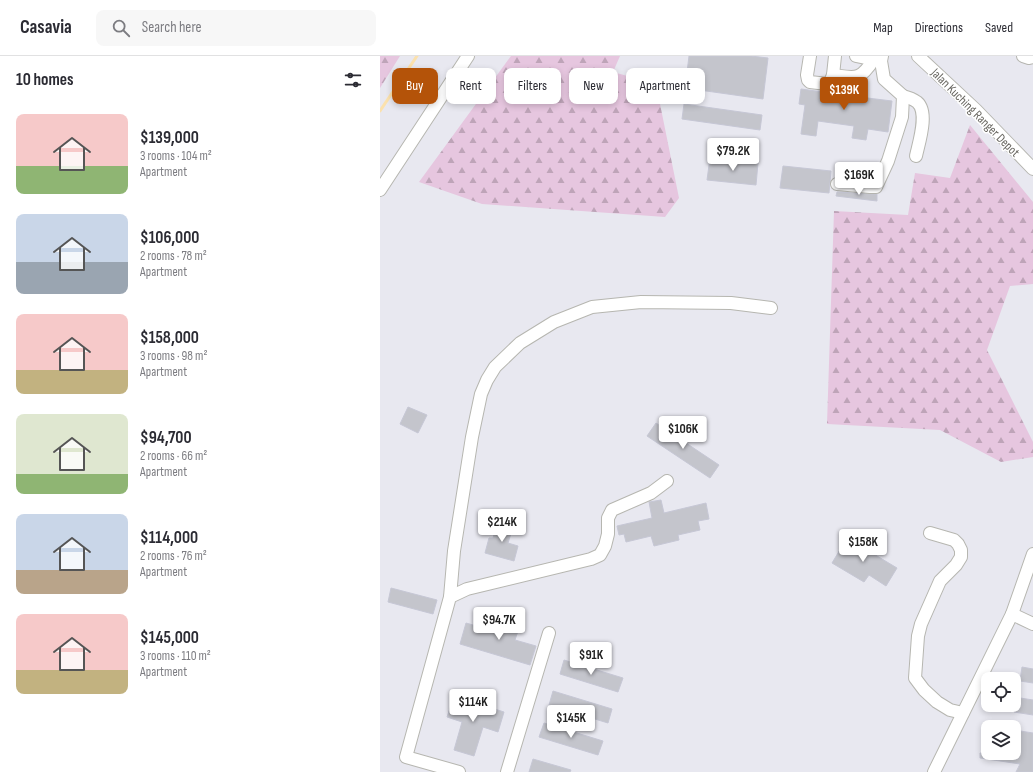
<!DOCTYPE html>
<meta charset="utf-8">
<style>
:root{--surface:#fff;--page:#f7f7f7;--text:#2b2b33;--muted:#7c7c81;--line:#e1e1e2;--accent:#b45309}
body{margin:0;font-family:"Sofia Sans Condensed",sans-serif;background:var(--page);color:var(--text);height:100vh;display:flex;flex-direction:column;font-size:15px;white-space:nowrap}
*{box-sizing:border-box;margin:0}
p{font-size:13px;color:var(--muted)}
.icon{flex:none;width:22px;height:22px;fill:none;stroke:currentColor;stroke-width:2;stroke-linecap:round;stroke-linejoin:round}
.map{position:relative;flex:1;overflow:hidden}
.drawer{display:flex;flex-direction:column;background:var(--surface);width:380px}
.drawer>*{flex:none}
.hud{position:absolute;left:12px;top:12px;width:380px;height:36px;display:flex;gap:8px}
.buttons{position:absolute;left:601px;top:616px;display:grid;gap:8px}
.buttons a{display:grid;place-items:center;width:40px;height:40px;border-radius:8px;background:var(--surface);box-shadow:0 2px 6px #0003;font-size:20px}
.price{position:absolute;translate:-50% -34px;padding:0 9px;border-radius:4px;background:#fff;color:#222;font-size:13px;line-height:26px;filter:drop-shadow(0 1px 2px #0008)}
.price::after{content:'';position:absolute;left:50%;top:24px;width:12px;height:9px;margin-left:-6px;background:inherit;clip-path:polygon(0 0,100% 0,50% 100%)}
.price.current{background:var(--accent);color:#fff}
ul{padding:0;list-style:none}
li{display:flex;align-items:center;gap:12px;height:100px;padding:0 16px}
li span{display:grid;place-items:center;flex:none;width:112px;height:80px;border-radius:8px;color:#555}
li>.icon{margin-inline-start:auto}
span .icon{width:48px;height:48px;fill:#fffc;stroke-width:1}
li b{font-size:17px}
h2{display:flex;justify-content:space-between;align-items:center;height:48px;padding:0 16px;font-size:17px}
.tag{padding:0 14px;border-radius:8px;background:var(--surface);box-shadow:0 2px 6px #0003;font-size:14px;line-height:36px}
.tag.current{background:var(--accent);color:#fff}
header{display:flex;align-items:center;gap:24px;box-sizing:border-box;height:56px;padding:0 20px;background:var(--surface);border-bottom:1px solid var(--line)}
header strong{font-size:19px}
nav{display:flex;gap:22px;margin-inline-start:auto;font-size:14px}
.search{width:280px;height:36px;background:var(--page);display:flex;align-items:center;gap:10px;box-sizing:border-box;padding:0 14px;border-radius:8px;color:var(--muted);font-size:15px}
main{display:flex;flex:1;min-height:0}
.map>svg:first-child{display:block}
.forest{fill:url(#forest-firs)}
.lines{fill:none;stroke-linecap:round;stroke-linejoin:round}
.stream{stroke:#fbe1ad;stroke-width:3}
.building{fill:#c4c5cc;stroke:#c6c7d5}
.minor-casing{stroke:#b6b6b0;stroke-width:14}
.minor{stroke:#fff;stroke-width:12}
.labels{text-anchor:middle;stroke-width:3;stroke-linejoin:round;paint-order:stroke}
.street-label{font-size:13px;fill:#67655f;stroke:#fff}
</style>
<header>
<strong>Casavia</strong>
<div class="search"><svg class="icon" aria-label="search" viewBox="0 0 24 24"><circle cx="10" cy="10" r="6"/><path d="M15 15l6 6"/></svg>Search here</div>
<nav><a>Map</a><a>Directions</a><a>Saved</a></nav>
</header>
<main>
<section class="drawer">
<h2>10 homes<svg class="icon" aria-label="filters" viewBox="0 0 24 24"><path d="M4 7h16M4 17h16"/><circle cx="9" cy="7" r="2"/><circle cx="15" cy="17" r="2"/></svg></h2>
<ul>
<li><span style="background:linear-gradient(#f6c9c9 65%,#8fb573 0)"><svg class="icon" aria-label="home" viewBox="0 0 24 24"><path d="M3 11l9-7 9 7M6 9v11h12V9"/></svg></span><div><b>$139,000</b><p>3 rooms · 104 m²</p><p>Apartment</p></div></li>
<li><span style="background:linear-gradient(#c9d6e8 60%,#9aa5b1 0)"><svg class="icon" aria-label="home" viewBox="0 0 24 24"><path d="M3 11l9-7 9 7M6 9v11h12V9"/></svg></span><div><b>$106,000</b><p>2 rooms · 78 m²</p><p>Apartment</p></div></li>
<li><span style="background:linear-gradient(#f6c9c9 70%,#c2b280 0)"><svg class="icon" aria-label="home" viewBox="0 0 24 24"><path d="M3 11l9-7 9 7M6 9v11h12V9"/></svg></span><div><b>$158,000</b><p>3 rooms · 98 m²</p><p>Apartment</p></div></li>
<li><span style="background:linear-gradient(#dfe7d0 75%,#8fb573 0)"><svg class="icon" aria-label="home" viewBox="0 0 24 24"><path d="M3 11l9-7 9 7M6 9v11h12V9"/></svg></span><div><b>$94,700</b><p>2 rooms · 66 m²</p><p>Apartment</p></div></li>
<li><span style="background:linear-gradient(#c9d6e8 70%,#b9a48a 0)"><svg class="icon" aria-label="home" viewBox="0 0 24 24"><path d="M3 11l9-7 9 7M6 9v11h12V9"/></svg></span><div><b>$114,000</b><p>2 rooms · 76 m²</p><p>Apartment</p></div></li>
<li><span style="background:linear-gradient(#f6c9c9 70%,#c2b280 0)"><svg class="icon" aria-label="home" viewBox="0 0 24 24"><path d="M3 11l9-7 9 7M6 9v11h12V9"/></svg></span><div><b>$145,000</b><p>3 rooms · 110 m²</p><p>Apartment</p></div></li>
</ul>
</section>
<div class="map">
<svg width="653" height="716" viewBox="0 0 653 716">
<defs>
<pattern id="forest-firs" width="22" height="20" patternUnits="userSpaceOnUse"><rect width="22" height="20" fill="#e6c6df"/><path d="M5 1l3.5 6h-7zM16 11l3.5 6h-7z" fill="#bea4b8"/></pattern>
</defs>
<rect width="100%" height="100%" fill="#e8e8f0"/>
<g class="forest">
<path d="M0,0H20L0,32Z"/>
<path d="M131,0H240L233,16L276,28L299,142L285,161L102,148L39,126Z"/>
<path d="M590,69L653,146V228L630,230L607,294L653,386V401L621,406L560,374L447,368L454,155L528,159L535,117L570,122Z"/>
</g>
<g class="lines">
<path class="stream" d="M0,55L37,0"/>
</g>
<g class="building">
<path d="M309,0H371L388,2L383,43L305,32Z"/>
<path d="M459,27L473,29L471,40L512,45L508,76L488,73L486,84L472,82L474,70L438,65L436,80L421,78L425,49L419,48L421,33L458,38Z"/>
<path d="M304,48L382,59L380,74L302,63Z"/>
<path d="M330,102L378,107L376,129L327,124Z"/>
<path d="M403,110L451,115L449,137L400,132Z"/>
<path d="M457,136L497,138V145L456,140Z"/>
<path d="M28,351L47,359L38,377L20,368Z"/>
<path d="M276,367L339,409L330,422L267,380Z"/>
<path d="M281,444L284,457L326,447L329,463L318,465L320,474L298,479L299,484L274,490L271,480L246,486L244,478L239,479L237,470L272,462L269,446Z"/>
<path d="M117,467L133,471L128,487L138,490L134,505L105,497L109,482H113Z"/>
<path d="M467,482L517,512L506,530L489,519L484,526L452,507Z"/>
<path d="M11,532L57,544L53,558L8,546Z"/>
<path d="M118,562L140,569L135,584L156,590L150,609L80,588L86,567L114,575Z"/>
<path d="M184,604L243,622L238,636L180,618Z"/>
<path d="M642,611L653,613V627L640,625Z"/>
<path d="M173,635L232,653L228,667L169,649Z"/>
<path d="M74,640L124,656L118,676L103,671L94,700L74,694L82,666L67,661Z"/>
<path d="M634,641L653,644V659L634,656Z"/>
<path d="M164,667L223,685L218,699L159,681Z"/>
<path d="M634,674L653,677V716H636L640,708L600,702V697H634Z"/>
<path d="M153,703L191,714L190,716H149Z"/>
</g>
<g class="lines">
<defs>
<g id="minor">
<path d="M430,0L427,19L428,24L430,26L447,28L450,26L453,19C476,22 480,25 494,3"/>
<path d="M476,0L500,5"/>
<path d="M538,0L596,54L653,113"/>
<path d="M643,0L649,2L653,1"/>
<path d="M453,19L455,0"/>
<path d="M523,40C527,41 533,43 537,46C549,56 539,86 536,100"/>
<path d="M457,128L490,131H496L508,105L522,61L523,40L504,23L501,5L502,0"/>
<path d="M0,134L88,0"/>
<path d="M550,477L574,484L578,488L581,494V501L576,509L560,525L541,568L538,580L535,622L544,634L557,646L570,654L583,657"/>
<path d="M70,541L74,495L92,381L101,338L107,324L115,311L140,287L174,266L212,251L261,246L351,247L391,252"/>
<path d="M632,558L653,568"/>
<path d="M79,716L26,701L70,541L87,533L211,503L220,499L225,490L228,478V462L232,454L271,437L287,425"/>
<path d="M127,716L169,577"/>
<path d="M554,716L632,558L653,498"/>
</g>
</defs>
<use href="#minor" class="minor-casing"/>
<use href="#minor" class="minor"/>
</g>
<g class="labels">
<g class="street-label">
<text transform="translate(596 56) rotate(45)" y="5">Jalan Kuching Ranger Depot</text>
</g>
</g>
</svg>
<div class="buttons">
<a><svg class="icon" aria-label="locate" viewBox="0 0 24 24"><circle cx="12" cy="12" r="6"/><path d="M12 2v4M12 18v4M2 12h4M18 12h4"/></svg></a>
<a><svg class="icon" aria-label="layers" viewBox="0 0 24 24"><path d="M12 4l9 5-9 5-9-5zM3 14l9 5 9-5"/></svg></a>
</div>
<b class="price current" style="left:464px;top:55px">$139K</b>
<b class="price" style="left:353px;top:116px">$79.2K</b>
<b class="price" style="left:479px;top:140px">$169K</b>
<b class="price" style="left:303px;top:394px">$106K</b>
<b class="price" style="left:122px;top:487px">$214K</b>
<b class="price" style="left:483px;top:507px">$158K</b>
<b class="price" style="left:119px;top:585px">$94.7K</b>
<b class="price" style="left:211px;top:620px">$91K</b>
<b class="price" style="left:93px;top:667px">$114K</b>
<b class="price" style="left:191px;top:683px">$145K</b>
<div class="hud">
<a class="tag current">Buy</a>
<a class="tag">Rent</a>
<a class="tag">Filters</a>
<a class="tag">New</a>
<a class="tag">Apartment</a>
</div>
</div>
</main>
